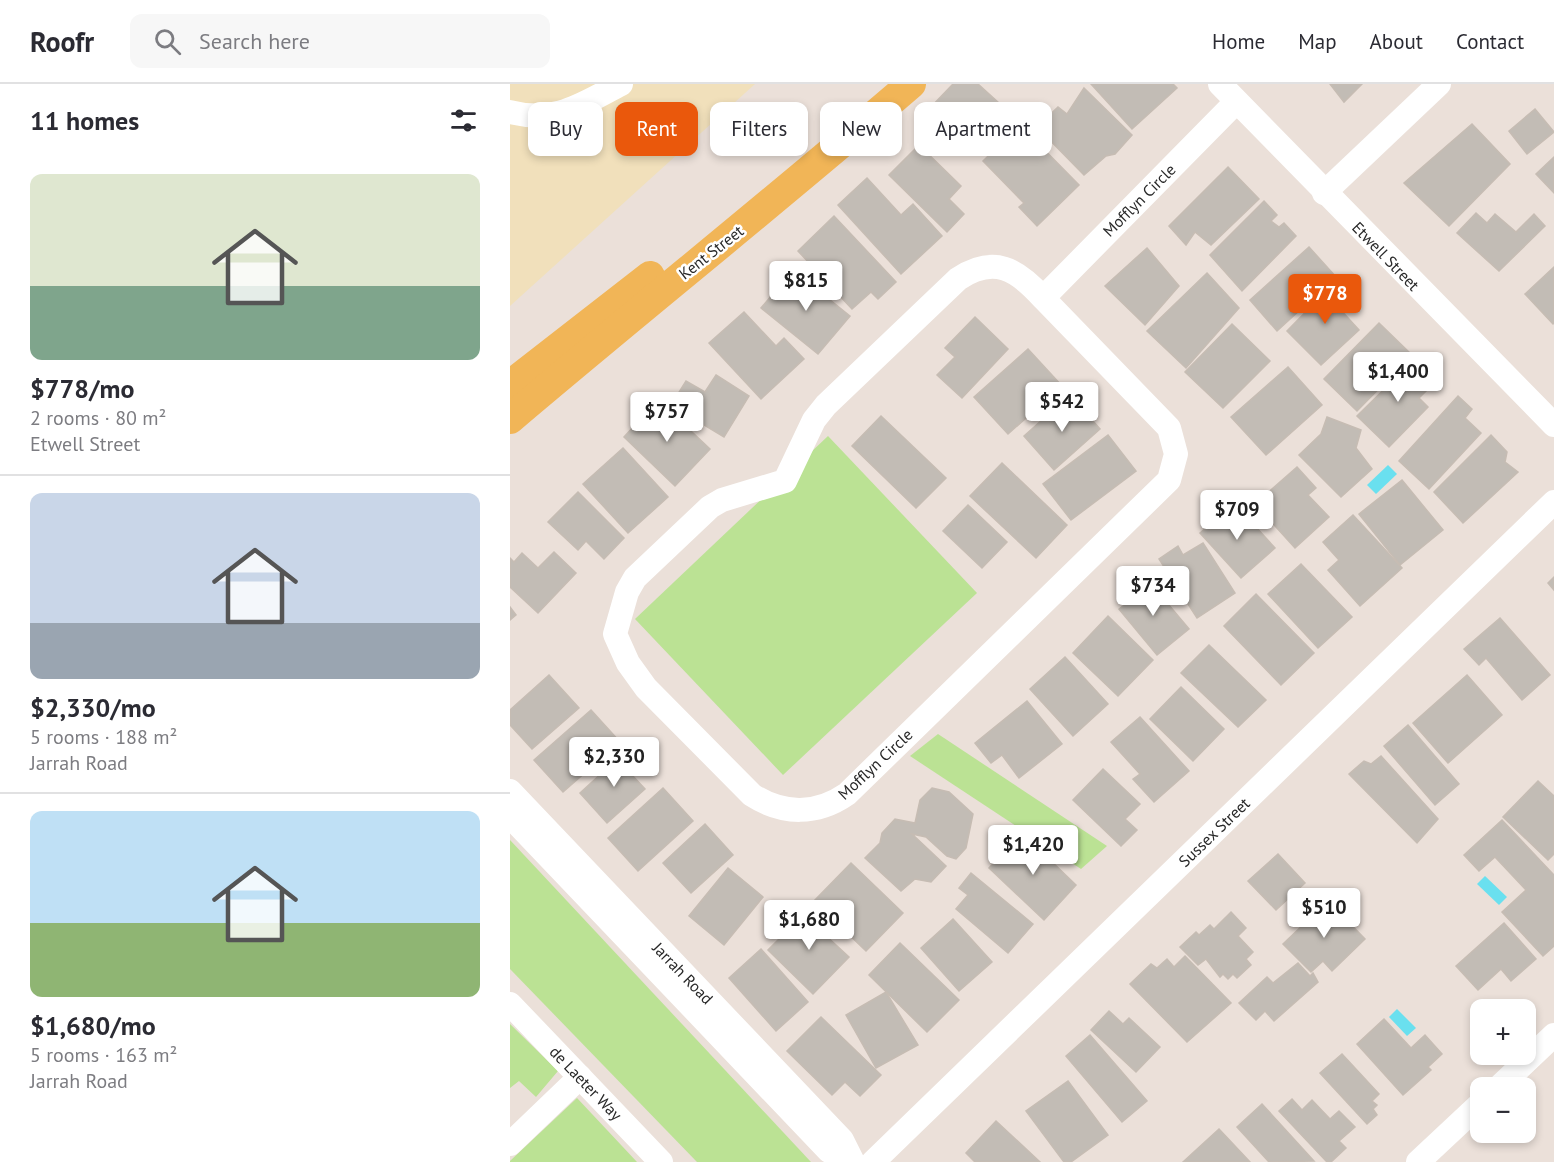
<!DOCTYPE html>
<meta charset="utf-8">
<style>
:root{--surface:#fff;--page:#f7f7f7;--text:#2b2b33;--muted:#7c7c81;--line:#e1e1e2;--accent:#ea580c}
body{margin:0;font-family:"PT Sans",sans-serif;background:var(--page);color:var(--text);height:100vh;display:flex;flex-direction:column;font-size:22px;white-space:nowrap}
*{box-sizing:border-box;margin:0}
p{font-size:20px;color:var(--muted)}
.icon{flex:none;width:33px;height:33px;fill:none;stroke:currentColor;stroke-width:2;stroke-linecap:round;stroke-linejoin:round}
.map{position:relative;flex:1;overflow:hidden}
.panel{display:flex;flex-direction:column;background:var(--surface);width:510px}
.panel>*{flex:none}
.top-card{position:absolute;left:18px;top:18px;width:570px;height:54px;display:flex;gap:12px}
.controls{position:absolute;left:960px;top:915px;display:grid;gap:12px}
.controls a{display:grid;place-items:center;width:66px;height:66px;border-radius:12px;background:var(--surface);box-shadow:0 3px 9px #0003;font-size:30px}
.price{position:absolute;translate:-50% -51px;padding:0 14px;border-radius:6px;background:#fff;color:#222;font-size:20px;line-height:39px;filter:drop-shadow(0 2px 3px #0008)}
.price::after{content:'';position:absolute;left:50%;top:36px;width:18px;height:14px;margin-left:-9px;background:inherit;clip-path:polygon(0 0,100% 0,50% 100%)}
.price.current{background:var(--accent);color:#fff}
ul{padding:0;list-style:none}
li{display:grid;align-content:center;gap:12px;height:318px;padding:0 30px}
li+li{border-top:2px solid var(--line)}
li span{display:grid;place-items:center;height:186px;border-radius:12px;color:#555}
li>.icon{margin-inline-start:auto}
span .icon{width:108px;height:108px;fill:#fffc;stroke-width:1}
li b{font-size:26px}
h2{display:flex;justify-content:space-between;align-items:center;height:72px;padding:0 30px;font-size:26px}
.chip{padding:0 21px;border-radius:12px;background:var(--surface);box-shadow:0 3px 9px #0003;font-size:21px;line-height:54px}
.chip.current{background:var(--accent);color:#fff}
header{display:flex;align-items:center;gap:36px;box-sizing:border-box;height:84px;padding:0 30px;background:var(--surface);border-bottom:2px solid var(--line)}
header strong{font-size:28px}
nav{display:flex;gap:33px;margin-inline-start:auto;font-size:21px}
.search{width:420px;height:54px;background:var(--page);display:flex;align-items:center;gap:15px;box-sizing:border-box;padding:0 21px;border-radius:12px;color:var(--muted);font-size:22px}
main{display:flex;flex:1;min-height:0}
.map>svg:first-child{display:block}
.green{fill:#bbe294}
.sand{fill:#f1e0bb}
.water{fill:#6ae0ef}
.building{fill:#c2bcb5;stroke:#c6bcb3;stroke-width:1.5}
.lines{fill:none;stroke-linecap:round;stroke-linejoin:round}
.minor{stroke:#fff;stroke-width:24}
.major{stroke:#f1b557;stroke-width:30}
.labels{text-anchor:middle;stroke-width:5;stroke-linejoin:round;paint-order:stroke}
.street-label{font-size:16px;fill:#282828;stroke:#fff}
</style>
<header>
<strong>Roofr</strong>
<div class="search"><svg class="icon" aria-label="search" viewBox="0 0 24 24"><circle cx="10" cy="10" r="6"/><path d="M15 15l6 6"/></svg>Search here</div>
<nav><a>Home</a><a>Map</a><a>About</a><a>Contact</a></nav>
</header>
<main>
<section class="panel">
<h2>11 homes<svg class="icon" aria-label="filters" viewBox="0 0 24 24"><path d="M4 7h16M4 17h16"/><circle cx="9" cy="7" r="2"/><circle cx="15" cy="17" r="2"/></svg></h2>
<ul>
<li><span style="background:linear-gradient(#dfe7d0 60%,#7fa58c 0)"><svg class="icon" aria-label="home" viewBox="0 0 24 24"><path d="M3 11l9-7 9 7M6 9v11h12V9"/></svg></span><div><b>$778/mo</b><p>2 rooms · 80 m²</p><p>Etwell Street</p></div></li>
<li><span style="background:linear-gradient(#c9d6e8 70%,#9aa5b1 0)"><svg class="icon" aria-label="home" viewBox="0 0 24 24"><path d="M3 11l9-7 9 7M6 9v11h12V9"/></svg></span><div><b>$2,330/mo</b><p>5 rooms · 188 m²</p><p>Jarrah Road</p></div></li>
<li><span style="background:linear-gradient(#bfe0f5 60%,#8fb573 0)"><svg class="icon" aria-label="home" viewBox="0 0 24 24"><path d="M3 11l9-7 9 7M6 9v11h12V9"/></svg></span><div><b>$1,680/mo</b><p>5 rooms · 163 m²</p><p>Jarrah Road</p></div></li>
</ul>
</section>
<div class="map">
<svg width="1044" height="1078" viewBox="0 0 1044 1078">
<rect width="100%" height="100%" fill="#ebe0d9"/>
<g class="green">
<path d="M318,352L467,509L273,691L125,535Z"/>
<path d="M428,650L597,762L571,785L400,672Z"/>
<path d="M0,756L301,1078H187L0,885Z"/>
<path d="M0,940L48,987L26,1013L9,997L0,1004Z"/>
<path d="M67,1014L127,1078H0V1077Z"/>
</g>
<path class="sand" d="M0,0H245L0,222Z"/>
<g class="water">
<path d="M878,381L887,390L866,410L857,401Z"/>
<path d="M975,792L997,813L989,821L967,800Z"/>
<path d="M887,925L906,944L897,952L879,933Z"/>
</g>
<g class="building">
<path d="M443,0H468L500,29L465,66L420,24Z"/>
<path d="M581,0H663L667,4L622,45Z"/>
<path d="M820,0H852L834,18Z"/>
<path d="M574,4L622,51L605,70L596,72L574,91L527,43L548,23L557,30Z"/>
<path d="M1025,25L1044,48L1017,70L999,47Z"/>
<path d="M962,40L1000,80L939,142L894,99Z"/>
<path d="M510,41L569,101L527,142L509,123L514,119L473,77Z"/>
<path d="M409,61L451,102L439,115L454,130L437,148L379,91Z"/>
<path d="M1044,73V109L1026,90Z"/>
<path d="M718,83L749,115L701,161L685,148L676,161L659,142Z"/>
<path d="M357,94L391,131L403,120L432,152L391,190L328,121Z"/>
<path d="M754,117L767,131L761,137L769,143L774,139L786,152L732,207L700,171Z"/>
<path d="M966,129L977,139L985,130L1006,148L1024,130L1035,142L989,187L947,149Z"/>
<path d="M324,132L386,198L368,215L361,208L342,225L288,167Z"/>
<path d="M799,163L826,193L767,247L740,216Z"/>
<path d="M637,164L669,202L635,241L595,202Z"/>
<path d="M1044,183V239L1043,240L1015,210Z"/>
<path d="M283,186L340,232L308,270L251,224Z"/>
<path d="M697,189L729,224L676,284L637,247Z"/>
<path d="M828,195L840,206L828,223L849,246L811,281L777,247Z"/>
<path d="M234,228L266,262L274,254L294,275L251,315L199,259Z"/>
<path d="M465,233L498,265L452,314L427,291L445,273L435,264Z"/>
<path d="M869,239L902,271L847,327L814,295Z"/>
<path d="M722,240L760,277L713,324L675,288Z"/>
<path d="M518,265L552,302L498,350L464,313Z"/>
<path d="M909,271L924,285L910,299L917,306L909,314L918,323L879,363L847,332Z"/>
<path d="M778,283L812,321L756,371L721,333Z"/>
<path d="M206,291L239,312L214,353L161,321L176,297L195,308Z"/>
<path d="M560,311L590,345L544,386L514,352Z"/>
<path d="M948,312L962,325L955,334L971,349L919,405L889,377Z"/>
<path d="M148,316L200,365L165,402L114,353Z"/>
<path d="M371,332L436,394L406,424L342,362Z"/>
<path d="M817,333L851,346L846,364L862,385L831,413L789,371L811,350Z"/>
<path d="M598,351L626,387L561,436L533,400Z"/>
<path d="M981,351L997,368L995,378L1008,388L953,439L924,408Z"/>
<path d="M113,364L158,413L118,449L73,400Z"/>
<path d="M492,379L557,441L526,474L460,412Z"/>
<path d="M787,383L806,404L798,411L819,433L785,464L745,420Z"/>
<path d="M892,396L933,446L890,481L849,430Z"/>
<path d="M68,408L114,454L94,475L76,457L68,466L38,438Z"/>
<path d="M724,419L765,464L731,494L690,449Z"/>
<path d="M458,421L497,458L472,484L433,447Z"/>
<path d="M843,431L892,484L850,522L818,486L829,476L813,458Z"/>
<path d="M693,459L725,509L687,534L649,475L668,462L673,471Z"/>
<path d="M44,468L66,489L28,529L0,503V474L4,478L12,469L28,484Z"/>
<path d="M791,480L842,533L808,564L758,510Z"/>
<path d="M1044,493V506L1038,499Z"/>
<path d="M637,495L679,545L647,571L609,525L618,518L614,514Z"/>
<path d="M746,510L804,569L771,601L714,542Z"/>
<path d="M0,523L6,531L0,536Z"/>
<path d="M598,532L643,576L608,612L563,569Z"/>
<path d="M990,534L1040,591L1012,616L976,574L969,581L954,565Z"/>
<path d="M699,561L756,616L728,643L671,589Z"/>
<path d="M555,573L598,620L563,652L520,605Z"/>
<path d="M39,591L69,624L22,665L0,641V626Z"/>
<path d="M957,591L992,631L938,679L903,639Z"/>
<path d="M671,603L714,645L683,677L640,635Z"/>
<path d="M517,617L552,660L509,694L492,671L481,679L465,659Z"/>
<path d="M81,626L110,658L53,708L24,676Z"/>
<path d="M630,633L679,687L644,718L623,695L630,690L601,658Z"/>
<path d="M898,641L949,700L925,721L874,662Z"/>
<path d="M117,666L131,681L121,690L135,705L97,739L70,709Z"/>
<path d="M871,672L928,735L907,759L839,690L854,677L861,680Z"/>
<path d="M593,685L630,720L615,735L627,746L611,762L563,716Z"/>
<path d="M1028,697L1044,712V770L1038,776L993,733Z"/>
<path d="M153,704L183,737L128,787L98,754Z"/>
<path d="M422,704L439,708L463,730L456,764L446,775L437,772L416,753L402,750L436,782L421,798L405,795L391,807L355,774L370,759L372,749L385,735L405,739L410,716Z"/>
<path d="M992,736L1044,791V862L1033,872L992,828L1016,806L985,773L969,787L954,771Z"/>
<path d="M195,740L223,771L181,809L153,779Z"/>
<path d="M512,749L566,801L534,836L479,784Z"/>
<path d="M768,770L795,799L766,826L738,797Z"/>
<path d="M341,779L393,829L356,867L304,817Z"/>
<path d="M218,784L253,813L214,861L179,832Z"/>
<path d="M461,789L523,840L498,869L446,825L458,811L449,804Z"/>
<path d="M818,817L855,855L822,887L813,877L801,888L773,860Z"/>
<path d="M301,823L320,842L313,849L339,873L303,910L258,866Z"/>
<path d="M721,828L736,844L728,852L743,868L736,875L741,881L727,894L723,890L718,895L713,890L710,893L696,875L688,881L670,863L686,848L689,851L700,841L704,845Z"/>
<path d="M443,835L482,878L449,907L411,864Z"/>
<path d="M994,839L1026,875L1001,897L991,885L968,906L946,882Z"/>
<path d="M390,859L449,916L417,948L359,891Z"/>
<path d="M251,865L298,918L266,947L219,894Z"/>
<path d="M675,872L721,919L677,958L620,900L641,880L647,884L657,875L664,883Z"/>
<path d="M788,879L800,892L803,889L808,898L764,937L755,927L746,936L729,919L757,893L763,899Z"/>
<path d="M376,908L408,961L366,984L336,931Z"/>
<path d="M599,927L613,940L619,934L650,963L626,988L581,946Z"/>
<path d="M311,933L371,991L350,1012L335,998L322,1011L277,967Z"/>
<path d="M874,935L901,964L915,951L932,970L918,983L921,986L893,1011L847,960Z"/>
<path d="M580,951L637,1017L612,1038L556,972Z"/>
<path d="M832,970L869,1010L862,1017L867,1021L863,1025L867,1031L857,1040L810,989Z"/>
<path d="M558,997L598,1051L561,1078H554L516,1027Z"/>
<path d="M782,1015L792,1026L802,1016L820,1035L829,1027L845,1043L829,1057L836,1064L821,1078H817L769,1027Z"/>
<path d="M752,1020L804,1077L759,1078L727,1043Z"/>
<path d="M486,1037L530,1078H465L456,1069Z"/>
<path d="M709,1045L740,1078H673Z"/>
</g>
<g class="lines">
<g class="minor">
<path d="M710,0L1044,341"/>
<path d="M0,28C46,40 72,20 111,0"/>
<path d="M814,109L929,0"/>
<path d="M533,214L659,344L666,370L659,396L337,710C307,731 273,731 242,711L136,604L118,579L105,550L117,508L125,494L200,423L212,416L275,397L304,336L316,321L448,195C484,171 507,185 533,214L726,18"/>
<path d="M0,707L332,1056L343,1078"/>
<path d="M0,732L319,1067L341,1075"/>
<path d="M0,920L151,1078"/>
<path d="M988,1004L1044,951"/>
<path d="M0,1060L70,993"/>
<path d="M363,1078L1044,418"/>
<path d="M908,1078L970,1020"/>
</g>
<g class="major">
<path d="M0,301L140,192"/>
<path d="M0,335C133,222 269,114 401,0"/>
</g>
</g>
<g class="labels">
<g class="street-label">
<text transform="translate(629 116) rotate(-45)" y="6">Mofflyn Circle</text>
<text transform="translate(201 168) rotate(-38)" y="6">Kent Street</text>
<text transform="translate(876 172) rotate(46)" y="6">Etwell Street</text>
<text transform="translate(365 680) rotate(-43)" y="6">Mofflyn Circle</text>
<text transform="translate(704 748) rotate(-44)" y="6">Sussex Street</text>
<text transform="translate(173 889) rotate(46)" y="6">Jarrah Road</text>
<text transform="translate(76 999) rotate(46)" y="6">de Laeter Way</text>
</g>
</g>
</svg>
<div class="controls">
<a>+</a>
<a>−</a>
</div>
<b class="price" style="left:296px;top:228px">$815</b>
<b class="price current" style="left:815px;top:241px">$778</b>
<b class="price" style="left:888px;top:319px">$1,400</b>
<b class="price" style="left:552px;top:349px">$542</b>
<b class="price" style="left:157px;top:359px">$757</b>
<b class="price" style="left:727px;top:457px">$709</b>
<b class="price" style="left:643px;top:533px">$734</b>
<b class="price" style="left:104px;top:704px">$2,330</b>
<b class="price" style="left:523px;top:792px">$1,420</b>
<b class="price" style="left:814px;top:855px">$510</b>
<b class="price" style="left:299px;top:867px">$1,680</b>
<div class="top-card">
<a class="chip">Buy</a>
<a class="chip current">Rent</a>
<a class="chip">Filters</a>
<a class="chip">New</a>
<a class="chip">Apartment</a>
</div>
</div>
</main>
